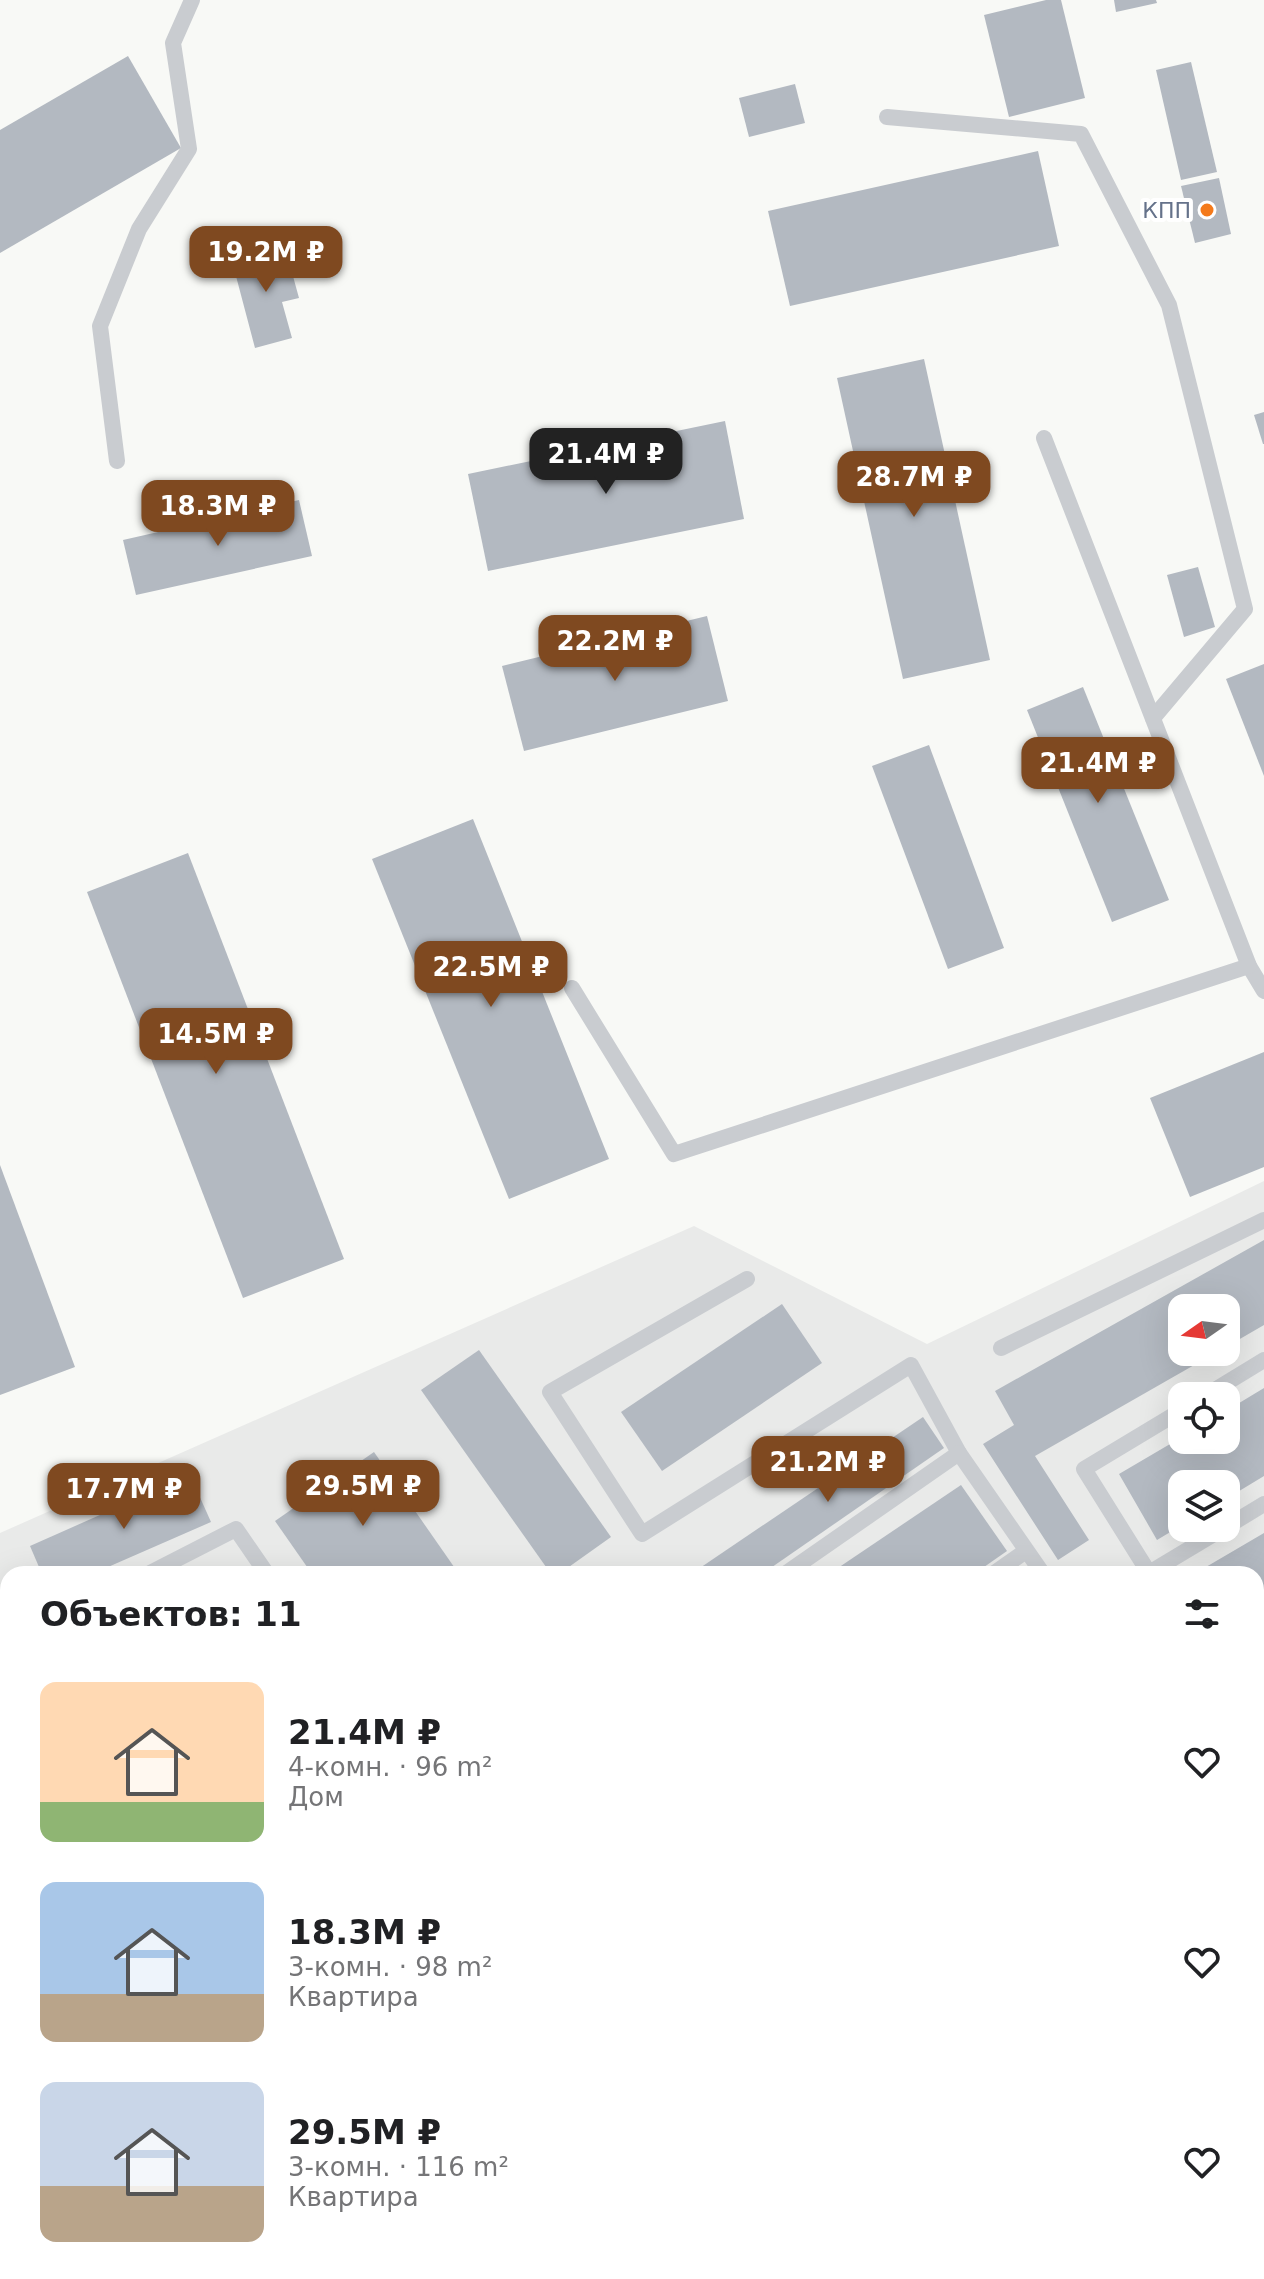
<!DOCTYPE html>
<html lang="ru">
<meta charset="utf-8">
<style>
:root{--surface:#fff;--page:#f6f6f6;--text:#202124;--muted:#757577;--accent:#7f4920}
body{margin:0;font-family:"DejaVu Sans",sans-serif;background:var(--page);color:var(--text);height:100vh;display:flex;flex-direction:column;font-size:30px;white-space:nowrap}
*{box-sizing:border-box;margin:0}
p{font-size:26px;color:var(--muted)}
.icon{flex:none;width:44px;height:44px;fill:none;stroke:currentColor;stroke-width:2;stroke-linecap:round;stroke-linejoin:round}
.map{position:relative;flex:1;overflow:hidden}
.side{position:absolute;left:0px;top:1566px;width:1264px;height:714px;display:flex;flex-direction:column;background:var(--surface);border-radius:24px 24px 0 0;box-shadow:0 8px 32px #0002}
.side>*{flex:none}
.needle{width:52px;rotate:256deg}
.buttons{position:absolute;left:1168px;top:1294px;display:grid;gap:16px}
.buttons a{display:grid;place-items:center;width:72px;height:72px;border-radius:16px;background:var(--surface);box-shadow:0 8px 32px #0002;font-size:40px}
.price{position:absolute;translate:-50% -68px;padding:0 18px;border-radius:16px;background:var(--accent);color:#fff;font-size:26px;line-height:52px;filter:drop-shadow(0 2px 4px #0008)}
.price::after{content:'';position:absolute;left:50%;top:48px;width:24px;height:18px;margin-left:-12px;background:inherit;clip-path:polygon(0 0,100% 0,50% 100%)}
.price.on{background:#222;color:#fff}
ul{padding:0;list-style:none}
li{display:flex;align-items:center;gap:24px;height:200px;padding:0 40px}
li span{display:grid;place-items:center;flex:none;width:224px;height:160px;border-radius:16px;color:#555}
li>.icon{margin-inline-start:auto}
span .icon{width:96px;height:96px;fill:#fffc;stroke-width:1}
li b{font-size:34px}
h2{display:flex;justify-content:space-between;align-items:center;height:96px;padding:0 40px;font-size:34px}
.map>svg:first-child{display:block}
.built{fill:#e9eae9;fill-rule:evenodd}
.building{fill:#b3b9c1}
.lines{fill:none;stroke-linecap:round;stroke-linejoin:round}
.service{stroke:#c9ccd0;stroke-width:16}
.poi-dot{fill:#f47a1b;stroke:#fff;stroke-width:3}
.labels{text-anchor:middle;stroke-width:8;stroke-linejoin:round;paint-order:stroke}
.poi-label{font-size:22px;fill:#65728a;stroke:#fff;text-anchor:end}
</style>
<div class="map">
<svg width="1264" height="2279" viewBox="0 0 1264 2279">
<rect width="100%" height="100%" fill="#f8f9f6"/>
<g class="built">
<path d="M1264,1181V1980L1256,1986V1574H8V1666L0,1655V1533L694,1226L927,1344ZM1182,1308H1226V1352H1182ZM1182,1396H1226V1440H1182ZM1182,1484H1226V1528H1182Z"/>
<path d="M1256,2017L1264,2027V2279H891L887,2272H1256Z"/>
<path d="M375,2272H865L855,2279H380Z"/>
</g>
<g class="building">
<path d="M1046,0H1061L1085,98L1009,117L984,15Z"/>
<path d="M1114,0H1156L1157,3L1116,12Z"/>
<path d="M128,56L181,148L0,253V130Z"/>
<path d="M1191,62L1217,172L1181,180L1156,70Z"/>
<path d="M795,84L805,123L749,137L739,98Z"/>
<path d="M1038,151L1059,246L790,306L768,211Z"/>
<path d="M1219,178L1231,234L1195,243L1181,186Z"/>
<path d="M285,247L299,298L282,302L292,338L255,348L232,261Z"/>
<path d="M924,359L990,660L903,679L837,378Z"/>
<path d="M1264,412V444H1263L1254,415Z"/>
<path d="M725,421L744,519L488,571L468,474Z"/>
<path d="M299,500L312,556L136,595L123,540Z"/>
<path d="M1198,567L1215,627L1184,637L1167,575Z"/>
<path d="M707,616L728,701L524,751L502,666Z"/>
<path d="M1264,664V776L1226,679Z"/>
<path d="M1083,687L1169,900L1112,922L1027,710Z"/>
<path d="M929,745L1004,948L948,969L872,766Z"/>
<path d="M473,819L609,1159L509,1199L372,859Z"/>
<path d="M188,853L344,1259L243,1298L87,892Z"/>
<path d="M1264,1052V1167L1190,1197L1150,1098Z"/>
<path d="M0,1165L75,1367L0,1395Z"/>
<path d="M1264,1240V1325L1226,1347V1308H1182V1352H1217L1035,1456L1089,1540L1058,1560L983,1444L1014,1425L995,1391Z"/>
<path d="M782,1304L822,1363L662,1471L621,1412Z"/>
<path d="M479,1350L611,1537L559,1574H551L421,1390Z"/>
<path d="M1264,1388V1476L1226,1499V1484H1182V1525L1157,1540L1119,1474L1182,1437V1440H1226V1411Z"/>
<path d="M923,1417L944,1448L762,1574H691Z"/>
<path d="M374,1452L459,1574H312L275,1521Z"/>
<path d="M190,1475L211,1522L92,1574H42L30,1546Z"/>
<path d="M961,1485L1007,1551L974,1574H829Z"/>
<path d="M1264,1533V1627L1256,1631V1574H1194Z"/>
<path d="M1264,1683V1801L1256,1789V1687Z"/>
<path d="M431,2272H517L522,2279H436Z"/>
<path d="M636,2272H764L753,2279H626Z"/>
</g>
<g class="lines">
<g class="service">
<path d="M887,117L1081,134L1169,305L1245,609L1153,718"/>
<path d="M1044,438L1249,966L1264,991"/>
<path d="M117,461L100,326L139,229L189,149L173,43L192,0"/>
<path d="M572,988L674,1154L1249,966"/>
<path d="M747,1279L550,1392L642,1534L911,1365L959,1453"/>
<path d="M1001,1348L1264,1220"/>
<path d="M1205,1396L1264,1360"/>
<path d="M1182,1410L1084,1469L1149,1573L1224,1528"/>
<path d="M1226,1527L1264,1504"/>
<path d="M148,1574L236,1529L267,1574"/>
<path d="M785,1574L959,1453L1043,1574"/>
<path d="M993,1574L1026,1551"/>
<path d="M0,1650L8,1646"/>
<path d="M1256,1659L1264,1655"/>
<path d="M0,1744L8,1755"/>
<path d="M1256,1879L1264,1890"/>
<path d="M1256,1947L1264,1940"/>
<path d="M1256,2128L1264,2131"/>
<path d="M361,2272L366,2279"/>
<path d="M540,2272L545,2279"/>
<path d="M564,2279L574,2272"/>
<path d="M776,2279L787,2272"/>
<path d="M1046,2279L1049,2272"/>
</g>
</g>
<circle class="poi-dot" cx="1207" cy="210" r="8"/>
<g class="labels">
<g class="poi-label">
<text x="1191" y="218">КПП</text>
</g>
</g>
</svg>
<div class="buttons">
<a><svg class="needle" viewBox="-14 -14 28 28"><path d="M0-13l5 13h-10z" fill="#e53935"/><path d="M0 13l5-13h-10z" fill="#757577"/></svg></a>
<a><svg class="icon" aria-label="locate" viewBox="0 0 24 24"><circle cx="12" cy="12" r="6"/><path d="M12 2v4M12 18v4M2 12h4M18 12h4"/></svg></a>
<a><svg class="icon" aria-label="layers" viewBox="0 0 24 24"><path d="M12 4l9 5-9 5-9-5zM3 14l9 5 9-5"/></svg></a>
</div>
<b class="price" style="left:266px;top:294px">19.2M ₽</b>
<b class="price on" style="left:606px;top:496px">21.4M ₽</b>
<b class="price" style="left:914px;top:519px">28.7M ₽</b>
<b class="price" style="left:218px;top:548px">18.3M ₽</b>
<b class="price" style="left:615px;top:683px">22.2M ₽</b>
<b class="price" style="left:1098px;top:805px">21.4M ₽</b>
<b class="price" style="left:491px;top:1009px">22.5M ₽</b>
<b class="price" style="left:216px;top:1076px">14.5M ₽</b>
<b class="price" style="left:828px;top:1504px">21.2M ₽</b>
<b class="price" style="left:363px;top:1528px">29.5M ₽</b>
<b class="price" style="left:124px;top:1531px">17.7M ₽</b>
<section class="side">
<h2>Объектов: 11<svg class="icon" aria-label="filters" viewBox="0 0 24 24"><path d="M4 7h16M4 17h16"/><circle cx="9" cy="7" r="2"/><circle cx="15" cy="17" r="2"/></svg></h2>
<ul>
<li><span style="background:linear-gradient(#ffd9b3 75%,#8fb573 0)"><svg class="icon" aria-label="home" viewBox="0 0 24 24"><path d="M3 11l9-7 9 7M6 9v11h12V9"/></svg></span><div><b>21.4M ₽</b><p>4-комн. · 96 m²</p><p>Дом</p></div><svg class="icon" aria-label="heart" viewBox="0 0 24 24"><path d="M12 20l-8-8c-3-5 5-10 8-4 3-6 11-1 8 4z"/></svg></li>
<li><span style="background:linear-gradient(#a9c7e8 70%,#b9a48a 0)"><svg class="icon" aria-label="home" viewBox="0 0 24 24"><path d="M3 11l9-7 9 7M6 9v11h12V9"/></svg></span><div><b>18.3M ₽</b><p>3-комн. · 98 m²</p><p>Квартира</p></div><svg class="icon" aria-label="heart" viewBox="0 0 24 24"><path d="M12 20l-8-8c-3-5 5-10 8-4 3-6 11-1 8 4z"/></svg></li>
<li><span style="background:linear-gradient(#c9d6e8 65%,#b9a48a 0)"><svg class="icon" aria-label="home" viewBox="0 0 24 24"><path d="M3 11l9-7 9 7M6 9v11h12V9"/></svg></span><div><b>29.5M ₽</b><p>3-комн. · 116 m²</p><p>Квартира</p></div><svg class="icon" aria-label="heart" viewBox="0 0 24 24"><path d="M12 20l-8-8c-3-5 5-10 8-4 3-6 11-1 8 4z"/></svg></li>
</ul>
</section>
</div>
